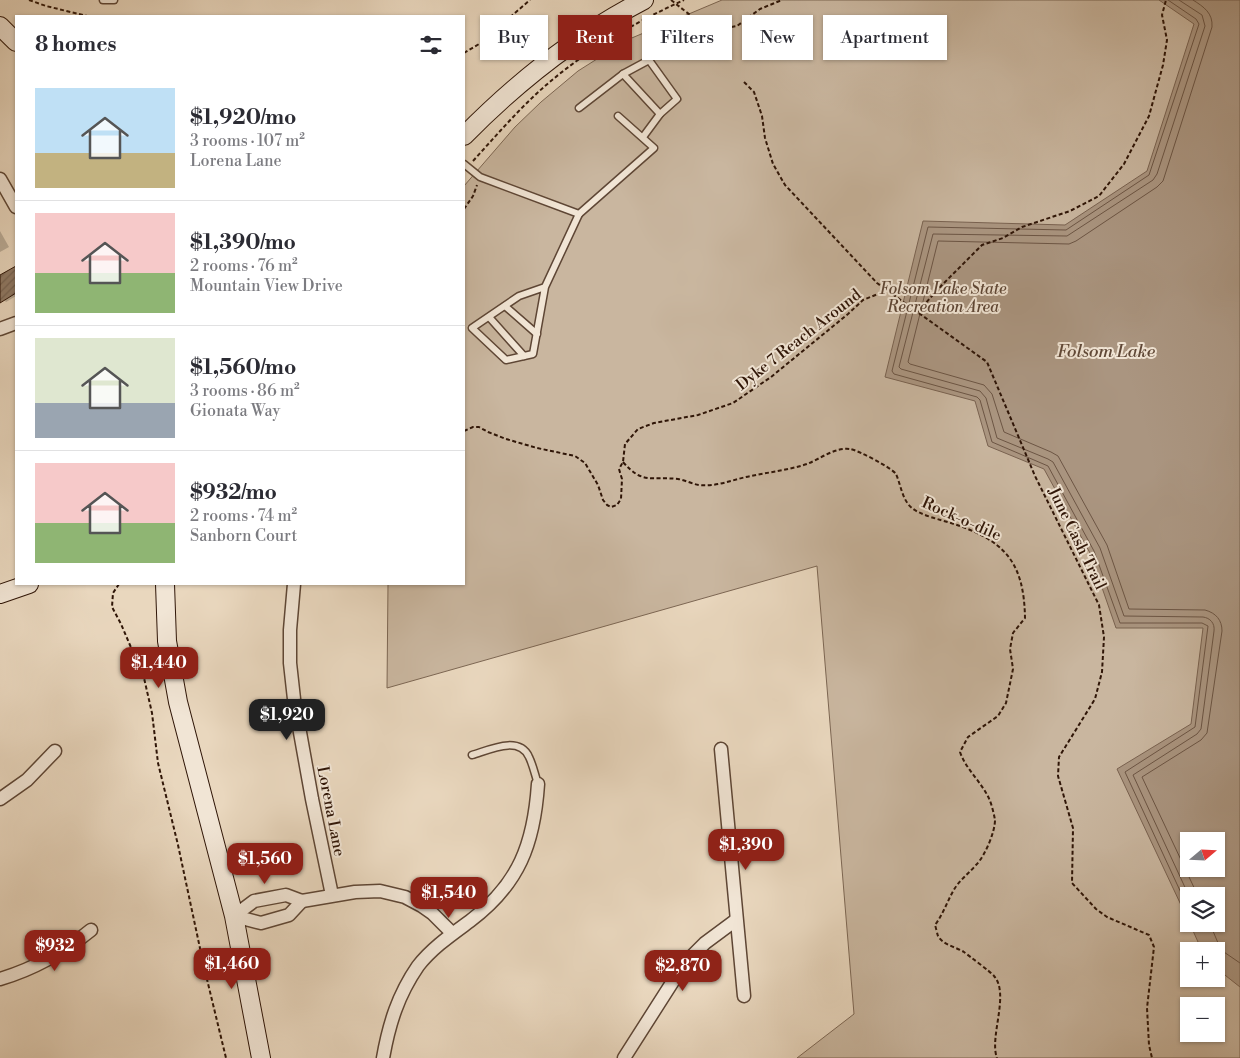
<!DOCTYPE html>
<meta charset="utf-8">
<style>
:root{--surface:#fff;--page:#f2f2f3;--text:#2b2b33;--muted:#7c7c81;--line:#e1e1e2;--accent:#8f2418}
body{margin:0;font-family:"Libre Bodoni",serif;background:var(--page);color:var(--text);height:100vh;display:flex;flex-direction:column;font-size:19px;white-space:nowrap}
*{box-sizing:border-box;margin:0}
p{font-size:16px;color:var(--muted)}
.icon{flex:none;width:28px;height:28px;fill:none;stroke:currentColor;stroke-width:2;stroke-linecap:round;stroke-linejoin:round}
.map{position:relative;flex:1;overflow:hidden}
.details{position:absolute;left:15px;top:15px;width:450px;height:570px;display:flex;flex-direction:column;background:var(--surface);border-radius:0px;box-shadow:0 1px 4px #0004}
.details>*{flex:none}
.banner{position:absolute;left:480px;top:15px;width:475px;height:45px;display:flex;gap:10px}
.needle{width:32px;rotate:71deg}
.fabs{position:absolute;left:1180px;top:832px;display:grid;gap:10px}
.fabs a{display:grid;place-items:center;width:45px;height:45px;border-radius:0px;background:var(--surface);box-shadow:0 1px 4px #0004;font-size:25px}
.price{position:absolute;translate:-50% -42px;padding:0 11px;border-radius:10px;background:var(--accent);color:#fff;font-size:16px;line-height:32px;filter:drop-shadow(0 1px 2px #0008)}
.price::after{content:'';position:absolute;left:50%;top:30px;width:15px;height:11px;margin-left:-8px;background:inherit;clip-path:polygon(0 0,100% 0,50% 100%)}
.price.on{background:#222;color:#fff}
ul{padding:0;list-style:none}
li{display:flex;align-items:center;gap:15px;height:125px;padding:0 20px}
li+li{border-top:1px solid var(--line)}
li span{display:grid;place-items:center;flex:none;width:140px;height:100px;border-radius:0px;color:#555}
li>.icon{margin-inline-start:auto}
span .icon{width:60px;height:60px;fill:#fffc;stroke-width:1}
li b{font-size:21px}
h2{display:flex;justify-content:space-between;align-items:center;height:60px;padding:0 20px;font-size:21px}
.chip{padding:0 18px;border-radius:0px;background:var(--surface);box-shadow:0 1px 4px #0004;font-size:18px;line-height:45px}
.chip.on{background:var(--accent);color:#fff}
.map>svg:first-child{display:block}
.green{fill:#c9b69f;stroke:#7c6653;fill-rule:evenodd}
.water{fill:#aa9580;stroke:#796250;fill-rule:evenodd}
.shadow{fill:#0003}
.lines{fill:none;stroke-linecap:round;stroke-linejoin:round}
.shore{stroke:#6c5544;stroke-width:1}
.building{fill:url(#building-hatch);stroke:#2f1507}
.lane-casing{stroke:#5e4635;stroke-width:9}
.street-casing{stroke:#5e4635;stroke-width:15}
.secondary-casing{stroke:#2f1507;stroke-width:20}
.path{stroke:#2f1507;stroke-width:2;stroke-dasharray:4 2.5;stroke-linecap:butt}
.lane{stroke:#f1e5d5;stroke-width:6}
.street{stroke:#f1e5d5;stroke-width:12}
.secondary{stroke:#f1e5d5;stroke-width:18}
.path-bridge{stroke:#2f1507;stroke-width:2;stroke-dasharray:4 2.5;stroke-linecap:butt}
.labels{text-anchor:middle;stroke-width:4;stroke-linejoin:round;paint-order:stroke}
.park-label{font-size:16px;font-style:italic;fill:#5d4535;stroke:#f1e5d5}
.street-label{font-size:16px;fill:#2f1507;stroke:#f1e5d5}
.water-label{font-size:18px;font-style:italic;fill:#604837;stroke:#f1e5d5}
</style>
<div class="map">
<svg width="1240" height="1058" viewBox="0 0 1240 1058">
<defs>
<pattern id="building-hatch" width="6" height="6" patternUnits="userSpaceOnUse" patternTransform="scale(1.25)"><rect width="6" height="6" fill="#907a66"/><path d="M-1 1l2-2M0 6l6-6M5 7l2-2" fill="none" stroke="#766352"/></pattern>
</defs>
<rect width="100%" height="100%" fill="#e9d7be"/>
<filter id="stains"><feTurbulence type="fractalNoise" baseFrequency=".004" numOctaves="4"/><feColorMatrix values="0 0 0 0 .2 0 0 0 0 .09 0 0 0 0 .02 0 0 0 .5 -.17"/></filter>
<radialGradient id="worn" r=".72"><stop offset=".6" stop-color="#630" stop-opacity="0"/><stop offset="1" stop-color="#630" stop-opacity=".3"/></radialGradient>
<path class="green" d="M722,0H1240V1058H797L854,1014L817,566L387,688L388,584H464V186L515,127L541,102L578,71L627,40ZM1189,841H1216V869H1189ZM1189,896H1216V924H1189ZM1189,951H1216V979H1189ZM1189,1006H1216V1034H1189Z"/>
<path class="water" d="M1159,0H1240V987L1216,968V951H1202L1190,924H1216V896H1189V922L1117,769L1191,724L1203,628H1116L1090,553L1044,469L988,446L975,401L885,377L923,221L1065,225L1147,171L1194,24ZM1189,841H1216V869H1189Z"/>
<g class="shadow">
<path d="M0,231L9,247L0,252Z"/>
<path d="M16,268V296L6,302L0,295V277Z"/>
</g>
<g class="lines">
<g class="shore">
<path d="M1168,0L1196,19L1199,24L1149,175L1066,230L928,227L892,371L894,374L977,397L980,400L992,442L1048,466L1094,551L1120,623H1202L1208,626L1195,727L1125,772L1189,910"/>
<path d="M1179,0L1202,15L1205,26L1157,174L1153,180L1067,236L933,234L899,367L901,369L980,391L986,398L997,438L1048,459L1053,462L1100,548L1124,616L1203,617C1210,618 1215,623 1214,631L1201,729L1197,734L1133,775L1189,896"/>
<path d="M1193,0C1204,7 1213,13 1212,27L1163,181L1157,187L1076,241L1069,244L938,241L908,362L910,364L984,385L992,394L1004,432L1051,452L1058,456L1107,545L1129,609L1205,610C1216,613 1222,620 1222,631L1207,733L1201,740L1142,777L1198,896"/>
<path d="M1210,924L1221,950L1240,963"/>
</g>
</g>
<path class="building" d="M16,266V293L0,303V275Z"/>
<g class="lines">
<defs>
<g id="lane">
<path d="M103,0H114"/>
<path d="M623,74L649,60L677,99L660,114"/>
<path d="M579,108L623,74L660,114L643,137"/>
<path d="M464,164L480,177L579,214L654,148L618,116"/>
<path d="M545,287L519,296L472,328L506,360L533,354L545,287L579,214"/>
<path d="M505,306L537,334"/>
<path d="M489,317L524,356"/>
<path d="M472,755C489,750 519,735 529,757C533,765 535,775 538,784"/>
</g>
<g id="street">
<path d="M0,179L16,207"/>
<path d="M0,329L16,323"/>
<path d="M294,584L290,630V663L294,699L312,799L332,895"/>
<path d="M721,749L744,996"/>
<path d="M0,799L27,780L55,751"/>
<path d="M234,916L254,901L286,895L302,901L355,892L380,891L405,897L422,906L432,913L452,933"/>
<path d="M234,916L261,923L289,915L302,901"/>
<path d="M0,979C34,969 64,952 91,930"/>
<path d="M383,1058C389,1024 398,995 418,966C432,948 451,935 470,921C519,884 534,844 538,784"/>
<path d="M624,1058L684,964L705,943L736,920"/>
</g>
<g id="secondary">
<path d="M0,26L16,42"/>
<path d="M464,136C517,82 576,35 644,0"/>
<path d="M165,584L167,641L178,702L234,916L261,1058"/>
<path d="M0,594L29,584"/>
</g>
</defs>
<use href="#lane" class="lane-casing"/>
<use href="#street" class="street-casing"/>
<use href="#secondary" class="secondary-casing"/>
<g class="path">
<path d="M29,0L46,6L87,16"/>
<path d="M725,28L737,26L760,9L782,0"/>
<path d="M464,53L479,44L530,0"/>
<path d="M744,82L754,92L762,116L765,138L773,164L785,185L877,283L987,362L1035,476L1099,605L1104,637L1102,672L1095,699L1059,757L1058,776L1073,828L1072,883L1096,909L1107,917L1149,935L1154,947L1147,1008L1149,1045L1152,1058"/>
<path d="M473,161C493,139 512,117 533,97C576,56 631,24 684,0"/>
<path d="M464,209L473,196L477,185"/>
<path d="M918,312L938,289L982,245L1003,238L1022,227L1070,211L1099,196L1124,164L1149,116L1163,65L1167,40L1162,15L1166,0"/>
<path d="M464,431L473,427H479L488,432L506,439L537,448L575,456L585,463L598,485L603,500L607,505L611,507L617,505L621,499L622,479L619,469L623,462L625,444L638,429L654,423L698,415L733,403L771,377L848,314L863,300L888,290"/>
<path d="M623,462C643,485 651,476 678,479C685,480 692,484 699,485C718,487 734,479 751,476C770,472 789,470 807,464C820,459 835,447 850,449C858,450 892,468 896,474C901,485 902,500 912,508C920,515 941,520 951,523C1004,540 1024,561 1025,618L1013,633L1010,649L1013,669L1006,703L998,716L968,737L960,752C966,770 983,783 990,801C992,806 994,814 995,820C995,832 985,856 976,865C969,873 961,879 955,888C948,899 944,913 935,925C936,928 937,933 938,936C943,945 956,947 964,952C969,956 991,972 994,976C1010,994 989,1037 997,1058"/>
<path d="M119,584L113,593L112,607L121,624L144,678L152,713L158,763L178,845L204,967L226,1058"/>
</g>
<use href="#lane" class="lane"/>
<use href="#street" class="street"/>
<use href="#secondary" class="secondary"/>
<path class="path-bridge" d="M671,0C689,14 701,26 725,28"/>
</g>
<g class="labels">
<g class="park-label">
<text x="943" y="294">Folsom Lake State<tspan x="943" dy="18">Recreation Area</tspan></text>
</g>
<g class="street-label">
<text transform="translate(798 339) rotate(-38)" y="6">Dyke 7 Reach Around</text>
<text transform="translate(962 518) rotate(24)" y="6">Rock-o-dile</text>
<text transform="translate(1078 538) rotate(64)" y="6">June Cash Trail</text>
<text transform="translate(332 811) rotate(79)" y="6">Lorena Lane</text>
</g>
<g class="water-label">
<text x="1106" y="357">Folsom Lake</text>
</g>
</g>
<rect width="100%" height="100%" filter="url(#stains)"/>
<rect width="100%" height="100%" fill="url(#worn)"/>
</svg>
<div class="fabs">
<a><svg class="needle" viewBox="-14 -14 28 28"><path d="M0-13l5 13h-10z" fill="#e53935"/><path d="M0 13l5-13h-10z" fill="#7c7c81"/></svg></a>
<a><svg class="icon" aria-label="layers" viewBox="0 0 24 24"><path d="M12 4l9 5-9 5-9-5zM3 14l9 5 9-5"/></svg></a>
<a>+</a>
<a>−</a>
</div>
<b class="price" style="left:159px;top:689px">$1,440</b>
<b class="price on" style="left:287px;top:741px">$1,920</b>
<b class="price" style="left:746px;top:871px">$1,390</b>
<b class="price" style="left:265px;top:885px">$1,560</b>
<b class="price" style="left:449px;top:919px">$1,540</b>
<b class="price" style="left:55px;top:972px">$932</b>
<b class="price" style="left:232px;top:990px">$1,460</b>
<b class="price" style="left:683px;top:992px">$2,870</b>
<div class="banner">
<a class="chip">Buy</a>
<a class="chip on">Rent</a>
<a class="chip">Filters</a>
<a class="chip">New</a>
<a class="chip">Apartment</a>
</div>
<section class="details">
<h2>8 homes<svg class="icon" aria-label="filters" viewBox="0 0 24 24"><path d="M4 7h16M4 17h16"/><circle cx="9" cy="7" r="2"/><circle cx="15" cy="17" r="2"/></svg></h2>
<ul>
<li><span style="background:linear-gradient(#bfe0f5 65%,#c2b280 0)"><svg class="icon" aria-label="home" viewBox="0 0 24 24"><path d="M3 11l9-7 9 7M6 9v11h12V9"/></svg></span><div><b>$1,920/mo</b><p>3 rooms · 107 m²</p><p>Lorena Lane</p></div></li>
<li><span style="background:linear-gradient(#f6c9c9 60%,#8fb573 0)"><svg class="icon" aria-label="home" viewBox="0 0 24 24"><path d="M3 11l9-7 9 7M6 9v11h12V9"/></svg></span><div><b>$1,390/mo</b><p>2 rooms · 76 m²</p><p>Mountain View Drive</p></div></li>
<li><span style="background:linear-gradient(#dfe7d0 65%,#9aa5b1 0)"><svg class="icon" aria-label="home" viewBox="0 0 24 24"><path d="M3 11l9-7 9 7M6 9v11h12V9"/></svg></span><div><b>$1,560/mo</b><p>3 rooms · 86 m²</p><p>Gionata Way</p></div></li>
<li><span style="background:linear-gradient(#f6c9c9 60%,#8fb573 0)"><svg class="icon" aria-label="home" viewBox="0 0 24 24"><path d="M3 11l9-7 9 7M6 9v11h12V9"/></svg></span><div><b>$932/mo</b><p>2 rooms · 74 m²</p><p>Sanborn Court</p></div></li>
</ul>
</section>
</div>
